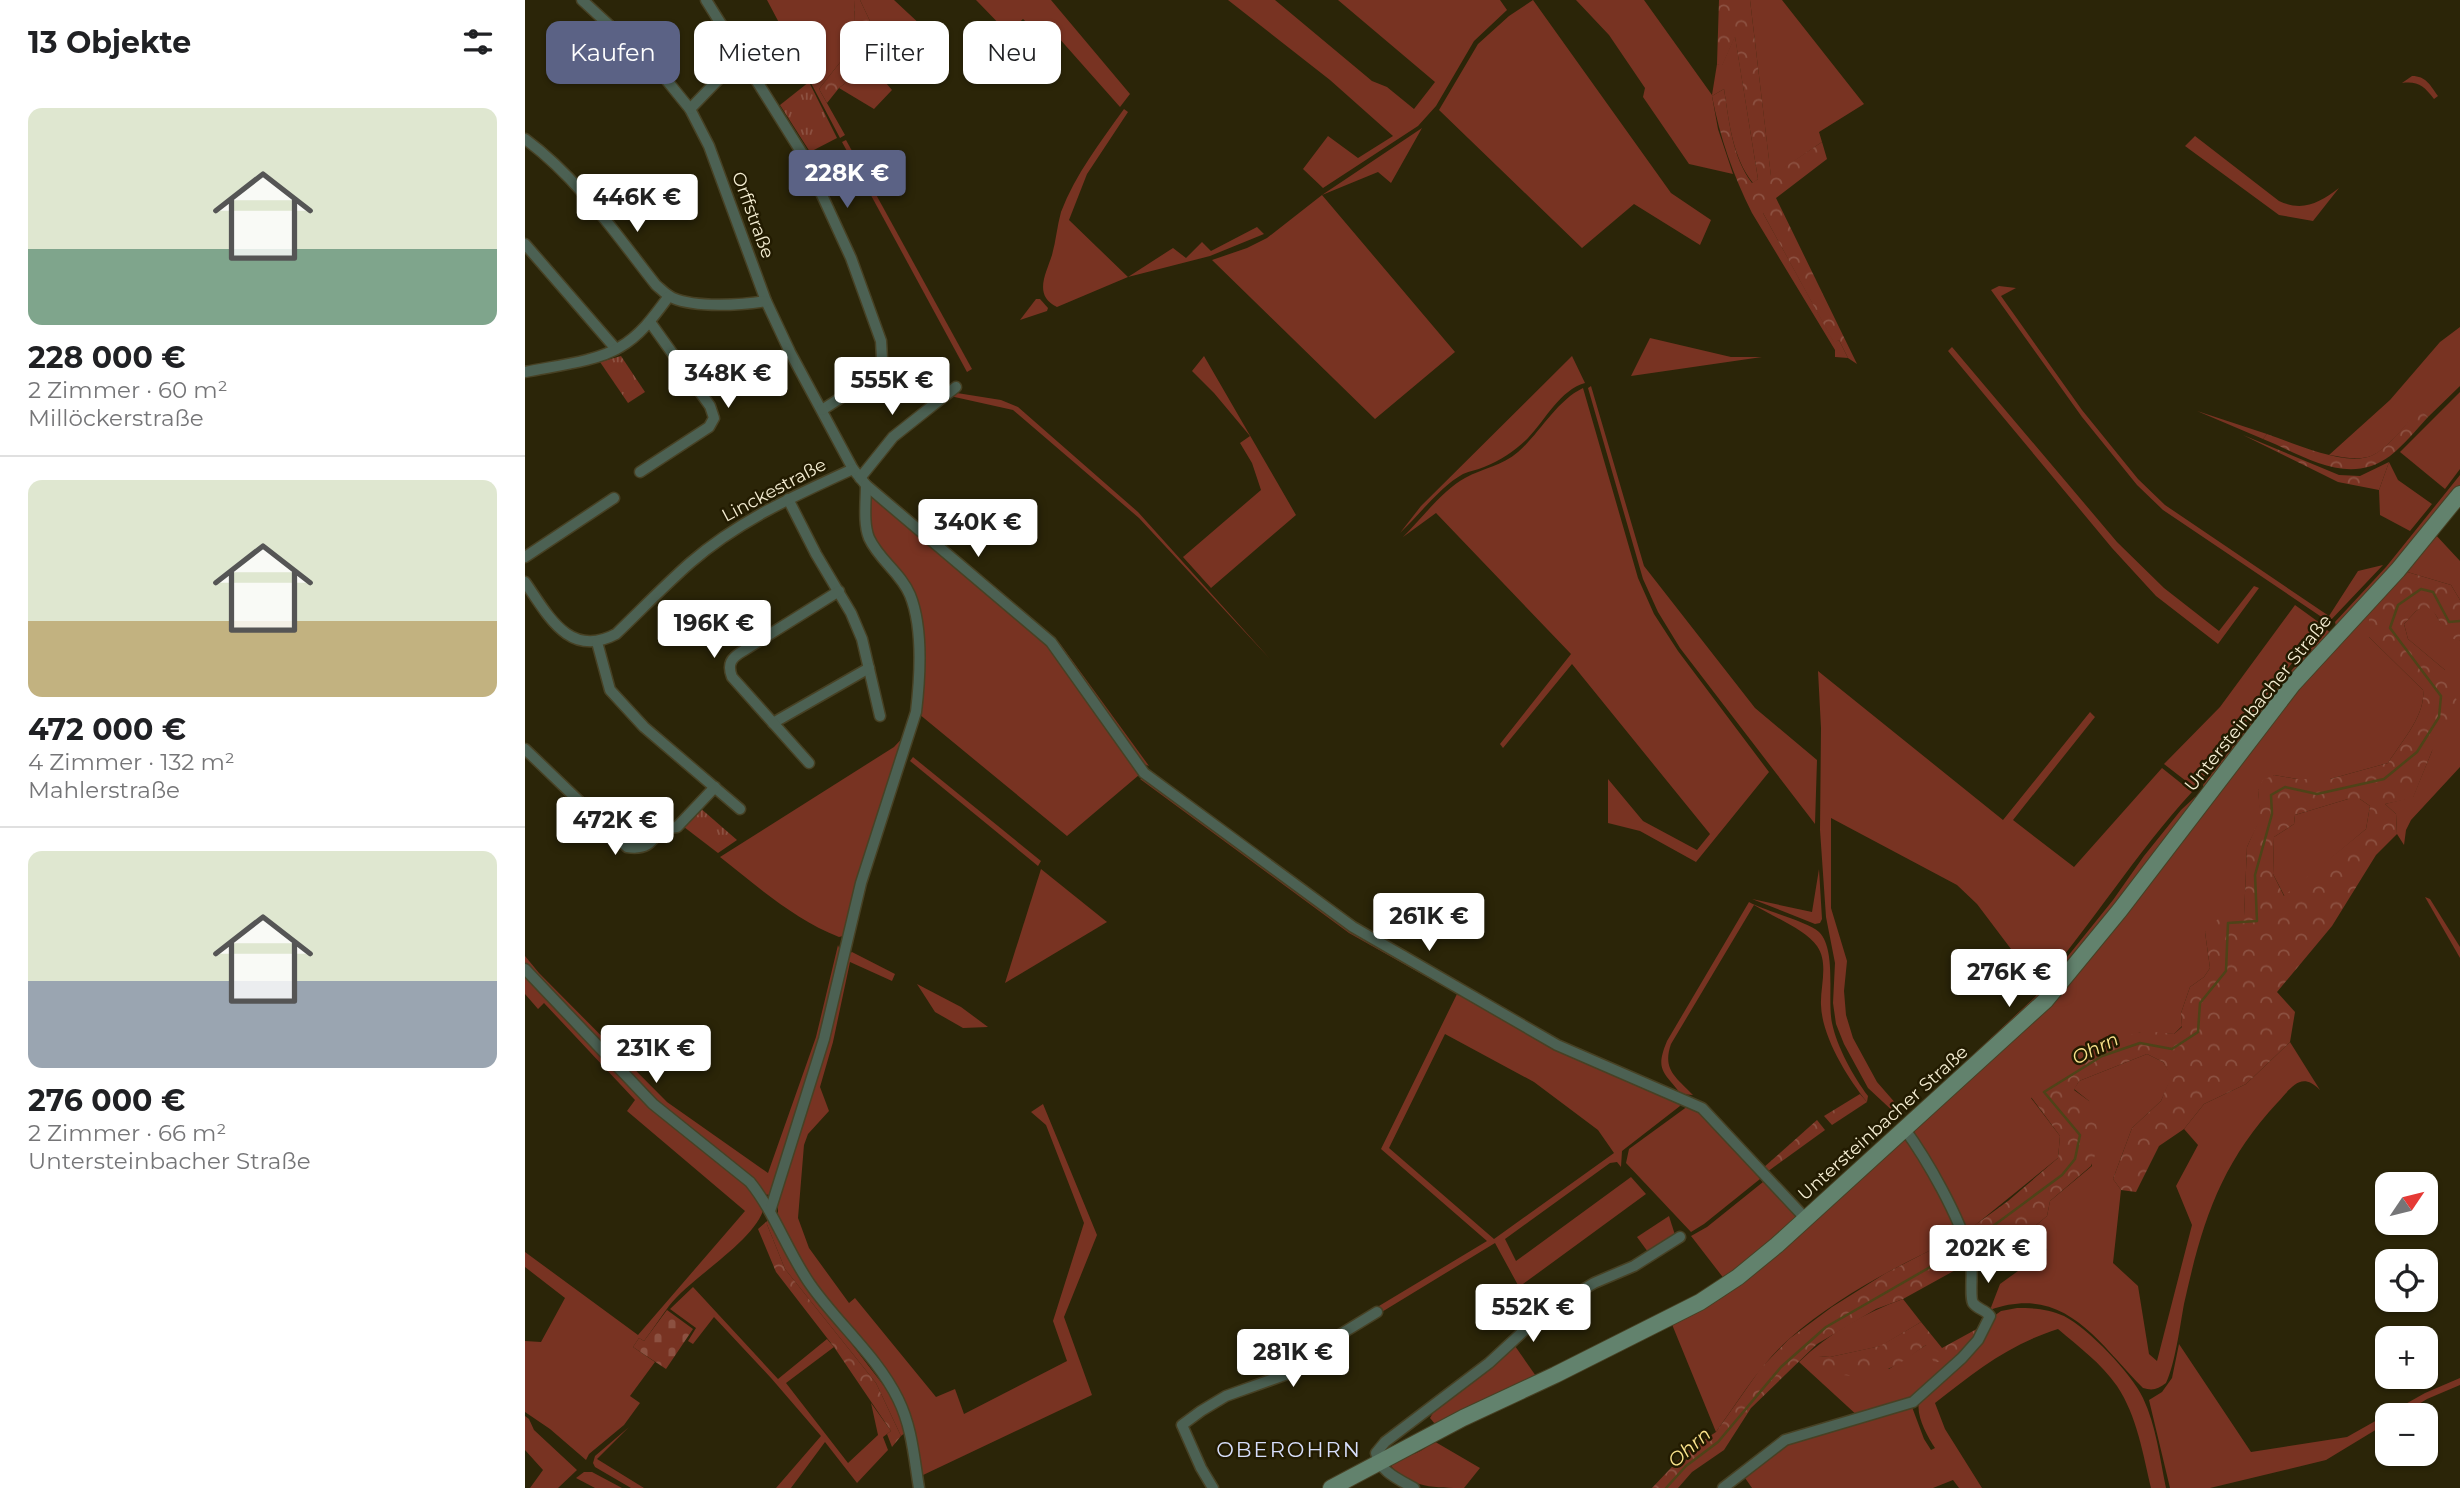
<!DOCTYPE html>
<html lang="de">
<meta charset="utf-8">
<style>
:root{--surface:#fff;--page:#f2f2f2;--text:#202124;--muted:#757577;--line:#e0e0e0;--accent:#5b6285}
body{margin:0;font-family:Montserrat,sans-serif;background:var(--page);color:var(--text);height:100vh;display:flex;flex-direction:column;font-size:26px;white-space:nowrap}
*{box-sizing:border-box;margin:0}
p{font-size:23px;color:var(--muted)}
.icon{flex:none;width:38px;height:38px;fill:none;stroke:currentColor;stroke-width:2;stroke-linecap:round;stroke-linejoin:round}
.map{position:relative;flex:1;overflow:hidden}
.sheet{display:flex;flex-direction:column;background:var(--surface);width:525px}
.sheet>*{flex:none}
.guide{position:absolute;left:21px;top:21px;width:665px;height:63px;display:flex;gap:14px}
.needle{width:46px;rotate:55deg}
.fabs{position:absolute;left:1850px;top:1172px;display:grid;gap:14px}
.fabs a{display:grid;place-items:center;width:63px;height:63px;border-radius:14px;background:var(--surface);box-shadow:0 2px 5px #0004;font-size:35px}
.price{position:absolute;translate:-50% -60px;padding:0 16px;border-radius:7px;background:#fff;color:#222;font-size:23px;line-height:46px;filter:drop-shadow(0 2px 4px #0008)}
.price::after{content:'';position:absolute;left:50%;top:42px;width:21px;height:16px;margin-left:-10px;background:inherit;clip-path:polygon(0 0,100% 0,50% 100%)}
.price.selected{background:var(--accent);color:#fff}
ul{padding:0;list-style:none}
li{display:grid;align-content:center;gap:14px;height:371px;padding:0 28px}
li+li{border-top:2px solid var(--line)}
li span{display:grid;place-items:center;height:217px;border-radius:14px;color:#555}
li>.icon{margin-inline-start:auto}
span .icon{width:126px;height:126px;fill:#fffc;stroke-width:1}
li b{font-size:30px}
h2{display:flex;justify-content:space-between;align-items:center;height:84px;padding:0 28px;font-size:30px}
.pill{padding:0 24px;border-radius:14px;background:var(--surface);box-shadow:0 2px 5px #0004;font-size:24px;line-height:63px}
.pill.selected{background:var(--accent);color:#fff}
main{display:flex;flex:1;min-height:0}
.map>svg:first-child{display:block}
.grass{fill:#783322;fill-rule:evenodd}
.forest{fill:url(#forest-crowns);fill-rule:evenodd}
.cemetery{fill:url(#cemetery-stones)}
.park{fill:url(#park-tufts)}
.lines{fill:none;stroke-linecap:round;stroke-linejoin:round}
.stream{stroke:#4e4318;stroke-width:2.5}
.street-casing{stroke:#474124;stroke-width:13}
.secondary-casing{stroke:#474124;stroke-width:18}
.street{stroke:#4c6153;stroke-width:10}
.secondary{stroke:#62826d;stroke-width:16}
.labels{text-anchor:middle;stroke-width:5;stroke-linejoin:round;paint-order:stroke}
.street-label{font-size:18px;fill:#f4edd2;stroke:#221b01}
.water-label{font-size:19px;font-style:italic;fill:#fbe48c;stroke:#221b01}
.quarter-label{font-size:21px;letter-spacing:2px;fill:#d7defb;stroke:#221b01}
</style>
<main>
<section class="sheet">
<h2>13 Objekte<svg class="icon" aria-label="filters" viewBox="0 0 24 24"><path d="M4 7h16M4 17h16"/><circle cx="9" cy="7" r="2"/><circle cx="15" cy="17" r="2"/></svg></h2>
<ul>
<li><span style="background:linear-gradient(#dfe7d0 65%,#7fa58c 0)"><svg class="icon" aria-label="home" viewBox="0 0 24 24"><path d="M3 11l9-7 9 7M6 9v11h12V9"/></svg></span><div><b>228 000 €</b><p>2 Zimmer · 60 m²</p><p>Millöckerstraße</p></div></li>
<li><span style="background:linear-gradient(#dfe7d0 65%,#c2b280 0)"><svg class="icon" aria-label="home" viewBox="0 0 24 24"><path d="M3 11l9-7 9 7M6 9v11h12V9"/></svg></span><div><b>472 000 €</b><p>4 Zimmer · 132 m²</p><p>Mahlerstraße</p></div></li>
<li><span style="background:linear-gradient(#dfe7d0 60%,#9aa5b1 0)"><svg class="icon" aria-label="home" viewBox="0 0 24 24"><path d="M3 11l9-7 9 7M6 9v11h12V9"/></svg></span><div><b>276 000 €</b><p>2 Zimmer · 66 m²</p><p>Untersteinbacher Straße</p></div></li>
</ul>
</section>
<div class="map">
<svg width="1935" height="1488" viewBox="0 0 1935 1488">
<defs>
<pattern id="forest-crowns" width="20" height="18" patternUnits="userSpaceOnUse" patternTransform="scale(1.75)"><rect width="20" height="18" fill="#783322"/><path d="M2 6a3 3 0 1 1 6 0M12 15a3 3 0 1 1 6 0" fill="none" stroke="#8c5141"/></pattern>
<pattern id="cemetery-stones" width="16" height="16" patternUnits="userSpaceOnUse" patternTransform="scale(1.75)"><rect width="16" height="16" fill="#783322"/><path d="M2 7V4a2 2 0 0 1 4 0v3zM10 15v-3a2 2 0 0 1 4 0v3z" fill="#8c5141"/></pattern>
<pattern id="park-tufts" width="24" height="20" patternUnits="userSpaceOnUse" patternTransform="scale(1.75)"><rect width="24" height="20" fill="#783322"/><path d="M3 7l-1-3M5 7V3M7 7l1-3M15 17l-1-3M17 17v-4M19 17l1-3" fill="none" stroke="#8c5141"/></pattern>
</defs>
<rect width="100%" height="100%" fill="#2b2508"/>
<g class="grass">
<path d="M242,0H330L328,46L294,89L320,135L315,138Z"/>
<path d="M335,0H369L413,41L392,64L375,50L355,76L367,90L349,109L314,88L349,60L353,38Z"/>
<path d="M451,0H526L605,94L595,107L525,28L515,35L498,19L483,33Z"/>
<path d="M703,0H750L847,81L862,87L889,109L910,82L813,0H975L982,10L949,41L911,106L893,126L798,188L778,169L803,136L833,158L868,136L805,80Z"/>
<path d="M1008,0L1146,193L1186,220L1175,245L1109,204L1057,248L914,110L953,44L984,16Z"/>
<path d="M1051,0H1119L1187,95L1192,64L1197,65L1210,36L1233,179L1228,183C1207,157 1204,121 1199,89L1187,96L1193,129L1208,174L1164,164L1118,97L1120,88L1084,35Z"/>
<path d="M1225,0H1257L1339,104L1294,132L1297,142L1246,177Z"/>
<path d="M1887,76C1901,76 1905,85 1913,96L1909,99C1899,86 1893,81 1877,83Z"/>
<path d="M599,109L603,112L562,174L544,220L603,277L648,248L661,258L677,242L686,251L732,227L739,234L685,256L603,277L532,307C508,295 521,274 527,255C531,241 532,226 536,212C550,175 576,141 599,109Z"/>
<path d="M897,128L866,183L853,172L797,195L930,352L850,419L687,260L722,248L742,238L797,195Z"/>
<path d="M1670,136L1754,201C1778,212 1794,203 1814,188L1788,221L1754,215L1660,146Z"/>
<path d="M321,140L447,369L442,372L317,142Z"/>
<path d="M1227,213H1238L1309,342L1314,340L1323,358L1310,357V350Z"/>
<path d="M1474,286L1491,288L1476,296L1557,410L1613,479L1640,505L1804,616L1833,571L1858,565L1804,622L1638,510L1612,485L1557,417L1466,290Z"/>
<path d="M511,299H515L523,308L522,311L495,320Z"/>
<path d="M1935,327V386L1903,417L1895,409C1883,422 1860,453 1843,457C1830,460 1817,457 1804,455L1865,400L1915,342Z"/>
<path d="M1125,338L1206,357H1237L1106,376Z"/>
<path d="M1427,347L1592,542L1639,588L1694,631L1729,586L1734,588L1693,644L1631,596L1587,548L1423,351Z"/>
<path d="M679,356L771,515L686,588L658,557L736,490L727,463L715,443L725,436L689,393L667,371Z"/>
<path d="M1047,356L1060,383C1035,390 1021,419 1003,438C990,451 976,460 959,467C952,470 945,471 938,474C916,486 894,515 875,533L896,506Z"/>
<path d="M1066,386L1119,566L1230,708L1292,760L1290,824L1155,648L1133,612L1118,579L1063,388Z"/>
<path d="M1058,388L1113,578L1129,614L1153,651L1244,772L1171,862L1115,831L1083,823V779L1118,821L1172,850L1185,834L1047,664L978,748L975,744L1046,654L911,513L878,537C896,519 918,490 940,478C958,468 977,466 993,452C1015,433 1031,401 1058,388Z"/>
<path d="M1935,392V469L1920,489L1875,452Z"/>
<path d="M432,393L476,400L493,407L613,512L745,659L614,518L488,410L425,396Z"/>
<path d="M1672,411L1742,434L1738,439Z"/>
<path d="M1864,462L1873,480L1907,504L1885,531L1855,515L1854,490Z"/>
<path d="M1935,475V488L1901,530L1811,626L1810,622L1861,567Z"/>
<path d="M344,494L523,643L614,775L542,836L394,714L399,686L393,611L348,535L344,519Z"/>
<path d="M1909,533L1935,561V600L1926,585L1879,571Z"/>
<path d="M1770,605L1799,626L1763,668L1670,788L1639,764L1695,707Z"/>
<path d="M1901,605L1908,610L1916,624L1935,641V767L1886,820L1881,830L1879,845L1872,834L1871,814L1860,804L1888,797L1907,751L1920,670L1883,639L1879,624L1891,611Z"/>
<path d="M1844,607V637L1898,690C1901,715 1876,742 1863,763L1805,779H1772L1749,775L1733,790L1736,818L1722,847L1719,917L1680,932L1685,968L1679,977L1665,987L1656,1013L1657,1026L1649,1034L1615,1032L1506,1098L1535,1136L1533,1158L1438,1235L1389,1137L1390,1126L1480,1044L1772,687Z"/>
<path d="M1802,630L1807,634L1679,791L1678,785L1766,671Z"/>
<path d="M533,641L624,766L614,762L541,657Z"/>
<path d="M1293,671L1478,820L1565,712L1570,717L1488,820L1549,867L1637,768L1667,792C1611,853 1567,924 1514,986L1452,904L1432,885L1306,818V908L1322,961L1319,991L1321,1015L1328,1038L1352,1082L1379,1113L1372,1115L1343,1088L1319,1044L1311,1024L1308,1003L1310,963L1301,917L1295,830L1296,728Z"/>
<path d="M383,732L318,936L314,937C269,919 233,887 195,857L369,747Z"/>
<path d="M388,757L516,861L513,866L385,761Z"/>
<path d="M622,778L827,929L933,991L932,995L940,996L1154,1100L1155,1106L1097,1151L1096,1167L1092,1162L1085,1163L980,1239L991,1261L1106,1177L1121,1194L994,1287L970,1243L842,1321L839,1315L962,1241L856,1149L932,994L824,933L615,779ZM920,1034L1009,1082L1073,1130L1089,1153L969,1239L864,1148Z"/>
<path d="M1670,797L1674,798L1520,993L1381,1117L1510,997L1588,900L1619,856L1656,810Z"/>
<path d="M1823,799H1835L1845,806L1841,829L1760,897L1748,874L1749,837L1769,824L1770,815Z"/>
<path d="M516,869L582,922L480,983Z"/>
<path d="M1294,869L1297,919L1295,923L1290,924L1227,899L1287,912Z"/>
<path d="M1900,897L1905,899L1935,947V958Z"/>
<path d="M1224,902C1240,911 1284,922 1294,932C1312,950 1302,999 1307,1023C1312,1047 1328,1076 1343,1096L1342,1102C1322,1077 1297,1037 1296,1005C1295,987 1304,963 1292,946C1281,930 1247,916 1229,905L1146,1044C1137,1070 1151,1077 1168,1095L1156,1094C1138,1071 1130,1070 1142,1041Z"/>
<path d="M313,945L316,953L296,1040L248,1192L244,1195L239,1194L132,1103L0,963V956L14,973L142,1102L243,1173L291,1037Z"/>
<path d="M327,952L370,974L367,981L325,962L308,1042L295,1087L304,1111L283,1134L279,1145L273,1218L284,1248L324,1303L330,1298L411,1397L430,1389L439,1414L542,1361L528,1321L559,1223L521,1125L506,1112L518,1104L572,1235L539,1317L567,1395L396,1476L376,1398L290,1284L272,1255L253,1216V1205L302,1039L322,955Z"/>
<path d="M0,974L22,999L222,1186L239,1207C232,1240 165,1278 144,1306C136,1317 127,1330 119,1341L114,1338L108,1347L130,1362L105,1396L115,1403L99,1425L64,1454L61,1460L25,1429L0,1412V1341L16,1342L40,1298L0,1267V1252L113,1335L220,1211L102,1111L110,1100L19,1003L13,1009L0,994Z"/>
<path d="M392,984L436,1007L463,1027L438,1028L410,1012Z"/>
<path d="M1765,1042L1795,1090C1776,1071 1767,1087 1753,1102C1695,1164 1677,1223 1659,1304C1655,1326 1650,1364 1641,1383C1633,1389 1628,1391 1618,1388C1573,1343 1540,1283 1465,1310L1475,1284L1522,1250L1510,1226L1522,1216L1525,1201L1567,1166L1564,1101L1549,1089L1554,1081L1622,1054L1638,1062L1647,1076L1636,1101L1607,1128L1588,1179L1596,1190L1588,1263L1613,1286L1624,1354L1632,1361L1667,1225L1651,1186L1673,1145L1659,1129L1679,1104L1721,1084Z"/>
<path d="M1163,1106H1168L1232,1170L1235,1179L1179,1224L1166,1232L1101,1163L1104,1149Z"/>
<path d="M1379,1139H1383L1420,1202L1435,1236C1376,1264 1314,1295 1264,1339C1235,1365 1214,1400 1191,1432L1146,1322Z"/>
<path d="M1238,1182H1242L1273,1217L1200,1280L1166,1236L1182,1227Z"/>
<path d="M1144,1216L1150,1235L1123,1252L1112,1237Z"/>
<path d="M246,1218L282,1286L369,1399L381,1432L376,1436L351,1383L260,1269L241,1222Z"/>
<path d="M168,1287L253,1379L302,1339L309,1347L261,1383L323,1463L353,1435L346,1403L366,1431L358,1437L363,1450L332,1483L300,1442L266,1488H251L296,1436L246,1378L189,1317L168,1344L163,1341L171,1328L145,1309Z"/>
<path d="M1378,1299L1396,1322L1356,1346L1305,1357L1292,1356L1364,1369L1401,1345L1435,1356L1387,1400L1334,1417L1274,1362C1304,1333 1339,1313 1378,1299Z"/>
<path d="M1492,1308C1508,1308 1524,1309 1539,1316C1563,1328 1607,1374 1618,1398C1631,1425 1635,1459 1641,1488H1626C1618,1454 1612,1416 1592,1386C1576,1363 1554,1347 1533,1329C1483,1345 1451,1371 1410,1403L1420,1429L1457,1488H1434L1428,1480L1408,1488H1227L1218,1475L1261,1441L1387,1407L1399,1439L1406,1450L1410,1448C1402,1436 1391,1416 1394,1402L1469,1316L1476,1311Z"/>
<path d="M1654,1344L1726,1452L1822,1437L1900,1393L1935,1378V1385L1902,1399L1874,1416H1862V1423L1801,1460L1685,1488H1645L1624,1400L1637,1392L1647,1378Z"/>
<path d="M990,1346L1013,1379L910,1424L905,1418L909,1411Z"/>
<path d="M0,1416L4,1419L9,1430L52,1470L33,1488H5L18,1470L0,1450Z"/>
<path d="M104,1427L72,1459L119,1488H106L70,1467L68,1463L70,1456Z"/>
<path d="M907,1440L955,1468L939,1488C912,1488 884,1488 866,1466L867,1461C881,1456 901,1453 907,1440Z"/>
<path d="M59,1472H67L97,1488H70L51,1478Z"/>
</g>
<g class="forest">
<path d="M330,0H335L353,38L349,60L314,88L302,103L294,89L328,46Z"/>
<path d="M1194,0H1225L1246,176L1297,142L1302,159L1251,198L1332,364L1323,358L1314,340L1309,343L1238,213H1227C1208,175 1195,138 1187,96L1199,89C1204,120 1207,157 1227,183L1233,179L1210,37L1197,66L1192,64Z"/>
<path d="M1895,408L1903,417C1891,430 1879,445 1865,456C1823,487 1780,456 1738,439L1742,434C1768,443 1822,468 1848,455C1867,445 1881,423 1895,408Z"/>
<path d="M1718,435L1814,475L1835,476L1864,462L1854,490L1813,482Z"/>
<path d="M1879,571L1926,585L1935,600V641C1911,635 1920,617 1901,606L1891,611L1879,624L1883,639L1920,670L1934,706L1907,751L1888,798L1860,804L1871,814L1872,834L1851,855L1807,926L1752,992L1770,1012L1765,1042L1721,1084L1679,1104L1659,1129L1634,1146L1611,1192L1596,1190L1588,1179L1607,1128L1636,1101L1646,1076L1638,1062L1622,1054L1554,1081L1549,1090L1564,1101L1571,1119L1573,1147L1566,1166L1525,1201L1522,1216L1510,1226L1378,1299L1351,1309L1292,1344L1226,1408L1199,1450L1167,1472L1153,1488H1127L1161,1452L1191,1432L1236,1368L1264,1339L1307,1307L1361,1273L1439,1233L1483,1201L1533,1158L1535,1136L1506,1097C1510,1081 1599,1034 1616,1032C1627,1031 1639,1033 1649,1034L1657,1027L1656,1013L1665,987L1679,977L1685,968L1680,932L1696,916H1719L1722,847L1735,818L1733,790L1738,780L1749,775L1772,779H1805L1863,763C1876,742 1901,715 1898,690L1844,637V607ZM1823,799H1835L1845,806L1841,829L1759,896L1748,874L1749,837L1769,824L1770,815Z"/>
<path d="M1335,1094L1342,1102L1307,1125L1299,1116Z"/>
<path d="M1292,1120L1300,1130L1242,1172L1238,1168Z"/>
<path d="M241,1222L260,1269L351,1383L376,1436L367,1447L362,1434L366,1431L309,1347L251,1272L233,1229Z"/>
<path d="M1396,1322L1417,1348L1459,1325L1435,1356L1409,1363L1401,1345C1389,1353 1376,1364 1363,1369C1338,1379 1312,1377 1288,1367L1287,1361L1292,1356L1305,1357L1355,1346Z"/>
</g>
<path class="cemetery" d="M142,1310L168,1329L141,1369L108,1347L114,1338L119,1341Z"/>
<g class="park">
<path d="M284,82L312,138L285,152L255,105Z"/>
<path d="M96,356L120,392L103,403L75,362Z"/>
<path d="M174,807L212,840L193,853L159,827Z"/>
</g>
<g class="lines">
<g class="stream">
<path d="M1445,1243L1537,1175L1550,1159L1555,1135L1519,1092L1577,1056L1615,1043L1647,1049L1673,1032L1675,1003L1701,971L1703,923L1732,921L1730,875L1747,814L1746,795L1760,787L1792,794L1859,779L1892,752L1914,717L1916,696L1865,628L1873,605L1896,589L1908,592L1924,622L1935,621"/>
<path d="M1141,1488L1161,1466L1193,1442L1256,1367L1301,1327L1440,1247"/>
</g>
<defs>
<g id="street">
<path d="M57,0L135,72L165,109L184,146L241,301L265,352L328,469L341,485L526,642L619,773L828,927L1032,1045L1177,1108L1281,1219"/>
<path d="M181,0L280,158L326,258L356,341L357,359L351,375L297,410"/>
<path d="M165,109L217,55"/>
<path d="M0,139C53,178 90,233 131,285C136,289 141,295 148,298C171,308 217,305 241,301"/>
<path d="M0,244L91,349"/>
<path d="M0,372C28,366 71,362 95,347C116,335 130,315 144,296"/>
<path d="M115,472L184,427L189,418L185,406L125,322"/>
<path d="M335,478L368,437L431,387"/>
<path d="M263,499L291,554L326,613L337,639L355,716"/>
<path d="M0,557L89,498"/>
<path d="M0,582C23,615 44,659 91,634C116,610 140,585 165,563C213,521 271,495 328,469"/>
<path d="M72,642L85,690L119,727L215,809"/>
<path d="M248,723L344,668"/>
<path d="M0,749L102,847C121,850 126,843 137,829L152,827L190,787"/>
<path d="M284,763L207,677C202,664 206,658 218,651L314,591"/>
<path d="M0,969L128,1104L225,1182C250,1213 262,1251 285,1284C312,1323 352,1356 373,1399C387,1427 389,1458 394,1488"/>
<path d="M245,1211L299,1039L336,883L391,712C395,678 398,627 385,595C376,573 354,560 344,538C338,523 341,502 341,485"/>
<path d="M688,1488L676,1468L657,1425L676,1411L701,1396L768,1372L796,1355L816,1334L852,1312"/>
<path d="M889,1488C873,1479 854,1471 851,1453L860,1442L964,1363L1016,1315L1069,1283L1109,1266L1155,1237"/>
<path d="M1198,1488L1260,1440L1388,1402L1437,1358L1453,1340L1465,1316C1460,1309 1453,1310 1448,1303C1444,1296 1449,1268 1445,1255C1434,1216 1403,1161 1379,1128"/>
</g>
<path id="secondary" d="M806,1488L938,1418L1030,1375L1175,1302L1213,1277L1252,1245L1521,1000L1595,910L1768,684L1873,570L1935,494"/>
</defs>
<use href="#street" class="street-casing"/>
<use href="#secondary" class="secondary-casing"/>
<use href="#street" class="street"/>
<use href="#secondary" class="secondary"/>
</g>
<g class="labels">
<g class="street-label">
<text transform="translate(228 215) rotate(70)" y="6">Orffstraße</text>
<text transform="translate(249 490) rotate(-28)" y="6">Linckestraße</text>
<text transform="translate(1733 703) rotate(-51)" y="6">Untersteinbacher Straße</text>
<text transform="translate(1358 1123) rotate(-42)" y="6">Untersteinbacher Straße</text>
</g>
<g class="water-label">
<text transform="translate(1570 1048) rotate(-26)" y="7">Ohrn</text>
<text transform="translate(1164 1447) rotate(-41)" y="7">Ohrn</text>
</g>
<g class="quarter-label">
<text x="764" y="1457">OBEROHRN</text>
</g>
</g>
</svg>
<div class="fabs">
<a><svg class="needle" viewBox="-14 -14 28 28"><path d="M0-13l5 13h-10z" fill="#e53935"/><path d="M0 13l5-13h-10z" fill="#757577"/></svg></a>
<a><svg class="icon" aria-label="locate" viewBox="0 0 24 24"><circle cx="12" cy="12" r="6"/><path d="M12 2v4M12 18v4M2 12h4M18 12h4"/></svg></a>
<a>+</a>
<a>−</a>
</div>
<b class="price selected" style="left:322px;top:210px">228K €</b>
<b class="price" style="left:112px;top:234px">446K €</b>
<b class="price" style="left:203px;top:410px">348K €</b>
<b class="price" style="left:367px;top:417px">555K €</b>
<b class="price" style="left:453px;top:559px">340K €</b>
<b class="price" style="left:189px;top:660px">196K €</b>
<b class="price" style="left:90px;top:857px">472K €</b>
<b class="price" style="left:904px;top:953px">261K €</b>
<b class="price" style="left:1484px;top:1009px">276K €</b>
<b class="price" style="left:131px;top:1085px">231K €</b>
<b class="price" style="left:1463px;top:1285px">202K €</b>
<b class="price" style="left:1008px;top:1344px">552K €</b>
<b class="price" style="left:768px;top:1389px">281K €</b>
<div class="guide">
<a class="pill selected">Kaufen</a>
<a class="pill">Mieten</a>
<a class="pill">Filter</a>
<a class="pill">Neu</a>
</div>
</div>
</main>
